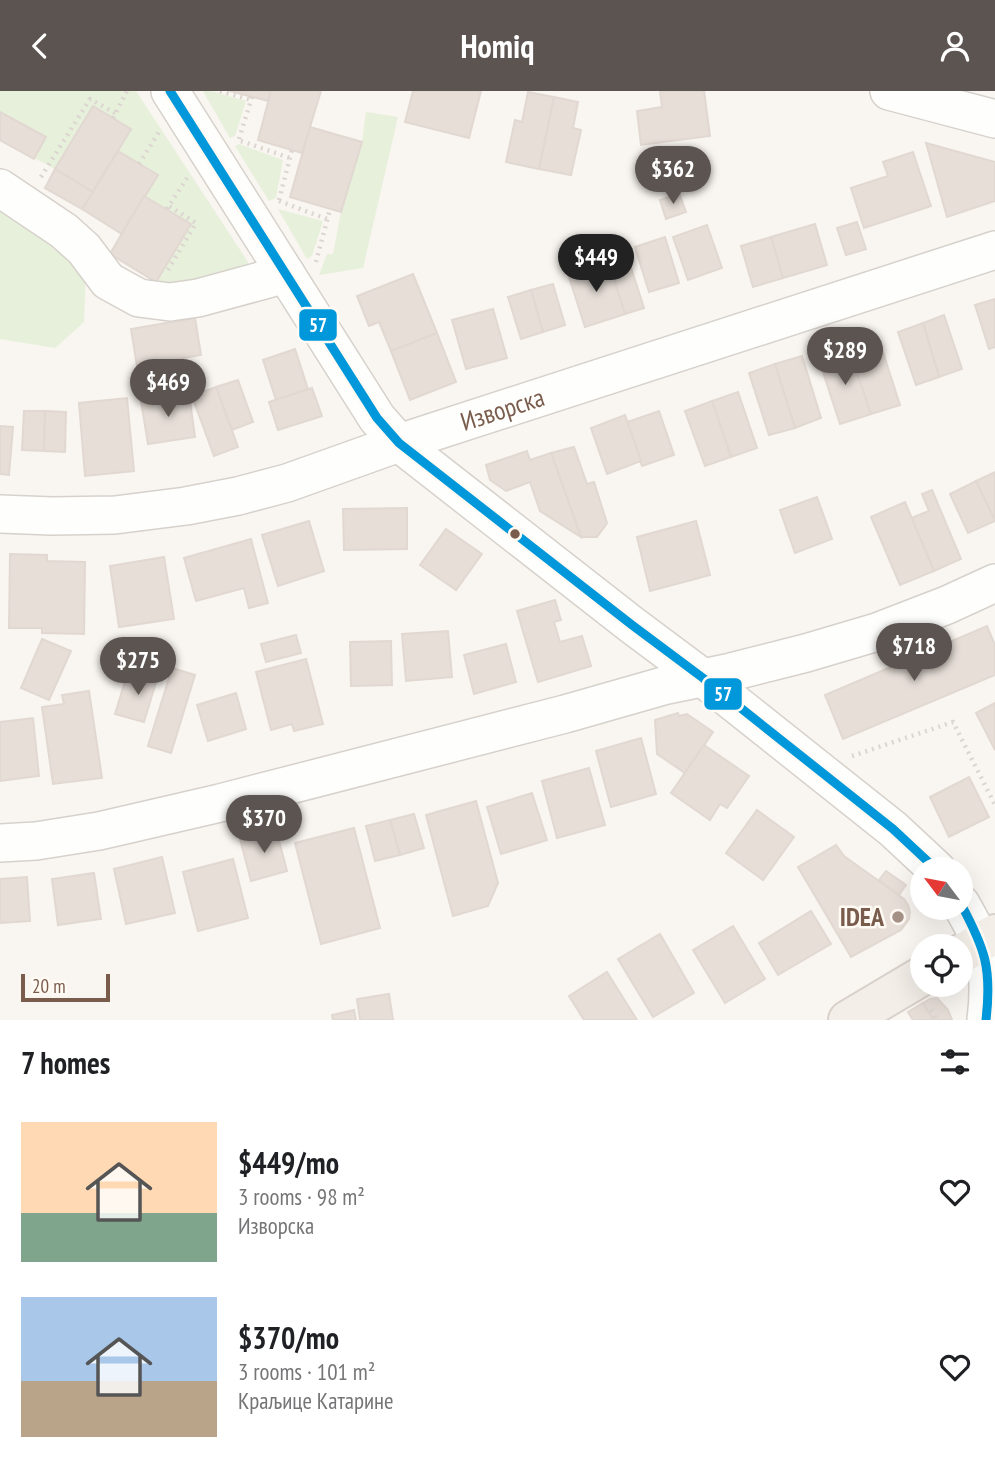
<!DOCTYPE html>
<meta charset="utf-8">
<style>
:root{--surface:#fff;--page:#f2f2f2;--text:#202124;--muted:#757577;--accent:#5c5450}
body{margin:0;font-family:"PT Sans Narrow",sans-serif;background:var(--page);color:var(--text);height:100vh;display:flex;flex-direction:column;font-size:26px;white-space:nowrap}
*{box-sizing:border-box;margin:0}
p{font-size:23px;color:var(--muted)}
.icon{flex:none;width:38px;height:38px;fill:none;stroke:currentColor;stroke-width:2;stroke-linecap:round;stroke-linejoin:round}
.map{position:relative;height:929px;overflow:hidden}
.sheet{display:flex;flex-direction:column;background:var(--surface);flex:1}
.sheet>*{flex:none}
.needle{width:46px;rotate:302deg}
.buttons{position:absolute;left:910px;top:766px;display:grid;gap:14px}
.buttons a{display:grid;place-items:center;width:63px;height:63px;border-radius:50%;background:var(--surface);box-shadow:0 7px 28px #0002;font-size:35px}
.scale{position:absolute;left:21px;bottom:18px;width:89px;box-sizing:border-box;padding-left:7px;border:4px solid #7a5c4d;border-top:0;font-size:19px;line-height:24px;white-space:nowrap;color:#7a5c4d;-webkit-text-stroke:5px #fffaf3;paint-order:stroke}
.price{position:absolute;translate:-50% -60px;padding:0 16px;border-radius:24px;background:var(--accent);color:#fff;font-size:23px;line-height:46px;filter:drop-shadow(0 2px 4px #0008)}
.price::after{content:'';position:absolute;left:50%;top:42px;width:21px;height:16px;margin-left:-10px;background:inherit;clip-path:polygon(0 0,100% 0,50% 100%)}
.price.selected{background:#222;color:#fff}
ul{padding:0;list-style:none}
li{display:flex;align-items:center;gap:21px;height:175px;padding:0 21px}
li span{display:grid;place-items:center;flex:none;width:196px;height:140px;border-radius:0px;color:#555}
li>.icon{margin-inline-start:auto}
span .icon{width:84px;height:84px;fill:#fffc;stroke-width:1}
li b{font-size:30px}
h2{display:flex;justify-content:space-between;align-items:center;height:84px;padding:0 21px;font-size:30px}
header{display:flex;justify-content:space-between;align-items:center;height:91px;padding:0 21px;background:var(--accent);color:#fff;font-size:32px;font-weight:700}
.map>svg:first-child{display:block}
.green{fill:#e7f0db}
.building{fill:#e6ded7;stroke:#e2d8d2;stroke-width:2}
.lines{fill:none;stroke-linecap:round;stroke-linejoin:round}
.minor-casing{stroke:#d7d1cb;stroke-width:40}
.major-casing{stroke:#dad1cc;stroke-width:42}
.path{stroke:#dcd5d0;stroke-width:4.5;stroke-dasharray:2 5;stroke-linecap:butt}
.minor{stroke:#fefefd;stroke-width:37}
.major{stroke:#f3eee8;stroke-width:38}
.bus-1-casing{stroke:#fffaf3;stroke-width:14}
.bus-1{stroke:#0098da;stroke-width:9}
.bus-dot{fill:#7a5c4d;stroke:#fffaf3;stroke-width:2.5}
.poi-dot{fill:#a69286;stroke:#fffaf3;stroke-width:2.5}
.labels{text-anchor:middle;stroke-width:5;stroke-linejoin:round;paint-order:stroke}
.street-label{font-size:26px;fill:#7a5c4d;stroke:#fffaf3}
.poi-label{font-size:26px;font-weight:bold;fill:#7a5c4d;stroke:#fffaf3;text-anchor:end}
.line-badge{stroke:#fffaf3;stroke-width:2.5}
.badge-label{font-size:19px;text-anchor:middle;font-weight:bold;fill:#fff}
</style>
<header><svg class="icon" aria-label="back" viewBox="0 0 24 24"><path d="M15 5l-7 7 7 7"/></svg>Homiq<svg class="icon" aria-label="person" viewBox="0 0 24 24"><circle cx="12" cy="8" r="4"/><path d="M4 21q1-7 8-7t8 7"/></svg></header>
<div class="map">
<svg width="995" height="929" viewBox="0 0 995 929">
<rect width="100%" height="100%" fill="#f9f5f0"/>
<g class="green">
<path d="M0,0H136L248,171L246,178L174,195L156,191L190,133L144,105L157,84L118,60L131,38L93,15L55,78L0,49Z"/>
<path d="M203,0H211L246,10L235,45L230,47Z"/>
<path d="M366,21L398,26L363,177L319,184L327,163H333L341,121L362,51Z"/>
<path d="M239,53L283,69L276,107L269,110L235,55Z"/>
<path d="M0,112L86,179L84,231L55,257L0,248Z"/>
<path d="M278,118L323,130L312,165L307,168Z"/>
</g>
<g class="building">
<path d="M230,0H271L268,10Z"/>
<path d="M271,0H321L302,62L258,49Z"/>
<path d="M413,0H481L469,47L405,31Z"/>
<path d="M660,0H704L710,45L641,54L637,20L662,16Z"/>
<path d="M528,1L554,6L539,78L506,71L515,29L522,31Z"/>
<path d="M554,6L578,11L573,37L581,39L571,84L539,78Z"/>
<path d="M93,15L131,38L93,101L55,78Z"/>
<path d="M0,21L46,46L34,68L0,49Z"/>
<path d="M310,36L362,51L341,121L290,106Z"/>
<path d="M926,52L995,71V110L947,126Z"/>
<path d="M118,60L158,84L122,143L82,118Z"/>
<path d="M913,61L931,115L864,137L851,97L888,85L883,71Z"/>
<path d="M55,78L93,101L82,118L45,97Z"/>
<path d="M679,102L686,121L666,128L660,109Z"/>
<path d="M144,105L191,133L156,191L110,163Z"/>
<path d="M857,131L866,158L846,164L837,137Z"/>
<path d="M815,133L827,174L783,187L771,146Z"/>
<path d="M707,134L722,177L688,189L673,146Z"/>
<path d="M665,146L679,192L649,201L635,156Z"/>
<path d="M771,146L783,187L753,196L741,155Z"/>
<path d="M627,164L644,217L625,223L608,170Z"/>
<path d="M608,170L625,223L585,236L568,183Z"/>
<path d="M413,183L437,242L391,260L379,231L369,235L357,205Z"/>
<path d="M553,193L565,234L543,241L531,199Z"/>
<path d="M531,199L543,241L521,248L508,206Z"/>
<path d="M995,208V256L989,258L975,214Z"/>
<path d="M493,218L507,267L466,278L452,229Z"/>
<path d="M944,224L962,278L939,286L923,232Z"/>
<path d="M195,227L201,264L137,275L131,238Z"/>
<path d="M923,232L939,286L916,294L898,241Z"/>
<path d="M437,242L456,291L410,309L391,260Z"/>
<path d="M879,249L900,314L871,323L849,259Z"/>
<path d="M295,258L308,298L276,309L263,269Z"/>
<path d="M849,259L871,323L840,333L819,269Z"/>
<path d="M802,265L821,327L795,337L775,273Z"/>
<path d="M775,273L795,337L769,344L749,282Z"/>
<path d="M238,289L253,331L232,339L216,296Z"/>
<path d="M216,296L238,356L214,365L192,305Z"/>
<path d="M312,297L322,325L278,339L269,311Z"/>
<path d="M738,301L757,357L731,366L712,310Z"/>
<path d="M189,303L195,346L148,353L141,310Z"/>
<path d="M127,307L134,380L85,385L79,312Z"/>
<path d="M712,310L731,366L705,375L685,320Z"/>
<path d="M24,320H45L44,360L22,359Z"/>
<path d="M45,320L66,321L65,361L44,360Z"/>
<path d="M659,320L674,364L642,375L627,331Z"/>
<path d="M625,324L641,370L607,383L591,337Z"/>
<path d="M0,335L13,336L9,384L0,383Z"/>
<path d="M574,356L587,393L594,391L607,432L597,446H581L551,362Z"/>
<path d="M527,360L530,369L551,362L581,446L540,420L530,391L506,400L490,389L486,374Z"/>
<path d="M995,381V430L976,390Z"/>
<path d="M976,390L995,430L968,442L950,403Z"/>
<path d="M932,399L961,468L934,480L911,427L929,420L922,403Z"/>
<path d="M817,406L832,448L795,462L780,419Z"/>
<path d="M905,411L934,480L900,494L871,426Z"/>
<path d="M407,417V458L344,459L343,418Z"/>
<path d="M309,430L324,480L278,495L262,444Z"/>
<path d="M696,430L710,484L650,500L637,446Z"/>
<path d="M446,438L482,463L456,499L420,474Z"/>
<path d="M251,448L268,512L249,517L244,497L196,510L184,467Z"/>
<path d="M10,463L47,464V470L85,471L84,543L42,542V537H9Z"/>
<path d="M164,466L174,528L119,536L110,475Z"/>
<path d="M555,509L561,529L554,531L560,551L582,545L591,575L538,591L517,520Z"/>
<path d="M987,535L995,554V584L843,648L825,604Z"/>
<path d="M448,540L452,586L406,590L402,543Z"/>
<path d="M296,544L301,562L266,571L261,553Z"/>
<path d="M42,548L71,560L49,609L21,597Z"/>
<path d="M391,550L392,594L351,595L350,551Z"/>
<path d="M506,553L516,591L474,603L464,564Z"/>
<path d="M306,568L323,633L294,640L292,633L271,639L256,581Z"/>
<path d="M149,575L160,578L144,631L115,623L126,587L144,593Z"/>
<path d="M172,577L195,584L171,662L148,655Z"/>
<path d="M89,600L102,687L53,693L42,616L64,613L62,604Z"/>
<path d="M236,602L246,638L208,650L197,614Z"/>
<path d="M995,612V659L976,622Z"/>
<path d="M678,622L679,625L687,623L713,641L685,682L657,663L655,629Z"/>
<path d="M33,627L39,685L0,690V631Z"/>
<path d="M641,647L656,703L611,716L596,660Z"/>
<path d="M704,654L749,685L727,717L720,713L710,729L671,702Z"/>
<path d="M589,677L605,734L557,747L542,690Z"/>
<path d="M969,686L989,726L949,746L930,706Z"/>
<path d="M532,702L547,749L501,763L487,716Z"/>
<path d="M476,710L498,792L488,815L453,825L426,724Z"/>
<path d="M757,719L794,746L763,789L726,762Z"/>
<path d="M414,723L424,757L400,764L390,729Z"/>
<path d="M390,729L400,764L375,770L366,735Z"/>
<path d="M354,737L380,837L321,853L295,752Z"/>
<path d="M276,738L287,780L251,790L240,748Z"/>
<path d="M836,754L844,765L904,808L908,814L910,821L909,828L901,839L851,866L798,776Z"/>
<path d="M162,766L175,822L126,833L114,778Z"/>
<path d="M233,768L248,827L198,840L183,781Z"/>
<path d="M886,780L906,794L899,804L879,789Z"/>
<path d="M94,782L101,828L58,834L52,788Z"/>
<path d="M27,786L30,830L0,832V788Z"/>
<path d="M811,820L831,853L778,884L759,852Z"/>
<path d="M733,835L765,888L725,912L693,859Z"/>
<path d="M660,843L694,902L653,926L618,868Z"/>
<path d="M607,881L637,929H584L569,905Z"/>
<path d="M389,903L393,929H360L357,908Z"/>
<path d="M937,907L948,919L952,929H933L923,912L930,908Z"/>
<path d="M923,912L933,929H913L908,921Z"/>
<path d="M354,919L356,929H333L332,924Z"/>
</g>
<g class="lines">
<defs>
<g id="minor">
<path d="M170,0L377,327L399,352L632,534L703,587L893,738L937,779"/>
<path d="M889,0L995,28"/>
<path d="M0,97L64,140L84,158L108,190L139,207L170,211L198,207L286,183"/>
<path id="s1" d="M0,423L52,425L115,424L186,415L238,405L287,392L399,352L995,159"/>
<path d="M0,752L36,750L99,740L220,712L565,623L663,595L731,581L806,562L877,541L947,514L995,492"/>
<path d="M961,813C968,826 976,839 981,852C990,876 989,904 986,929"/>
</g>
<g id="major">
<path d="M961,863L995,843"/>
<path d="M848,929L922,885"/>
</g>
</defs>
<use href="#minor" class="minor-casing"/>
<use href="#major" class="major-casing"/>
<g class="path">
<path d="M220,0L251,9"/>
<path d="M113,27L127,0"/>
<path d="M239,48L252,6"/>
<path d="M241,50L290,67"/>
<path d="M139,73L159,41"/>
<path d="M41,86L90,8L115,22"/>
<path d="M279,109L292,59"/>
<path d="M279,110L327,128"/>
<path d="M167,118L187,87"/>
<path d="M316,171L330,118"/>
<path d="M168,179L196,132L169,115"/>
<path d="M852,665L953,631L995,714"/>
<path d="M931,919L937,929"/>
</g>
<use href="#minor" class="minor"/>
<use href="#major" class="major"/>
<defs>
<g id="bus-1">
<path d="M170,0L377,327L399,352L632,534L703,587L893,738L937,779"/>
<path d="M961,813C985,858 992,877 986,929"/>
</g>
</defs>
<use href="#bus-1" class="bus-1-casing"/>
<use href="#bus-1" class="bus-1"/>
</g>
<circle class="bus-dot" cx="515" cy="443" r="6"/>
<circle class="poi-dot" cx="898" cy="826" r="7"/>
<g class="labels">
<g class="street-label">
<text dy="9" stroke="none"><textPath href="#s1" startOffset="518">Изворска</textPath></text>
</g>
<g class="poi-label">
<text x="884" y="835">IDEA</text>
</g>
</g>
<g class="line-badge">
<rect x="298" y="217" width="40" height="34" rx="7" fill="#0098da"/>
<rect x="703" y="586" width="40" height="34" rx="7" fill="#0098da"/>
</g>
<g class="badge-label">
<text x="318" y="241">57</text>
<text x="723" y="610">57</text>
</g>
</svg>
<div class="buttons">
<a><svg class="needle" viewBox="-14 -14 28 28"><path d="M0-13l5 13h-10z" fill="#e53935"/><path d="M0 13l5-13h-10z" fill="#757577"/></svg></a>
<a><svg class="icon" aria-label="locate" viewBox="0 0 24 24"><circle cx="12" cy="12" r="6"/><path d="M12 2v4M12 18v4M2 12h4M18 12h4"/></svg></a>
</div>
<div class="scale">20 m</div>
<b class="price" style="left:673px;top:115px">$362</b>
<b class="price selected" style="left:596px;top:203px">$449</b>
<b class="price" style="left:845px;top:296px">$289</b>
<b class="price" style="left:168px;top:328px">$469</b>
<b class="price" style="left:914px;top:592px">$718</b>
<b class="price" style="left:138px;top:606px">$275</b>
<b class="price" style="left:264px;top:764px">$370</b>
</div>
<section class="sheet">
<h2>7 homes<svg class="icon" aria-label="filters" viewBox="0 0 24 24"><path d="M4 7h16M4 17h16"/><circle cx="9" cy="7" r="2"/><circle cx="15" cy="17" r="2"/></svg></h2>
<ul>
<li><span style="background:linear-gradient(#ffd9b3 65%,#7fa58c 0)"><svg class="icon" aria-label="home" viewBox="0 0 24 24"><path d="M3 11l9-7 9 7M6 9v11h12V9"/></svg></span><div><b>$449/mo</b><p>3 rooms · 98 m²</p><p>Изворска</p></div><svg class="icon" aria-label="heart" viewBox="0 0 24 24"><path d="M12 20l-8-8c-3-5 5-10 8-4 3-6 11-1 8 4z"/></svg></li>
<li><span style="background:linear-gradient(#a9c7e8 60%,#b9a48a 0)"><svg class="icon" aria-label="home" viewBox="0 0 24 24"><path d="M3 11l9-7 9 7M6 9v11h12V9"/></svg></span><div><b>$370/mo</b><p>3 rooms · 101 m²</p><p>Краљице Катарине</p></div><svg class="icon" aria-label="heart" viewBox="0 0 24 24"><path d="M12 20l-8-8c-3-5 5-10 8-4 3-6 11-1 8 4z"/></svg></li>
</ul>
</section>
